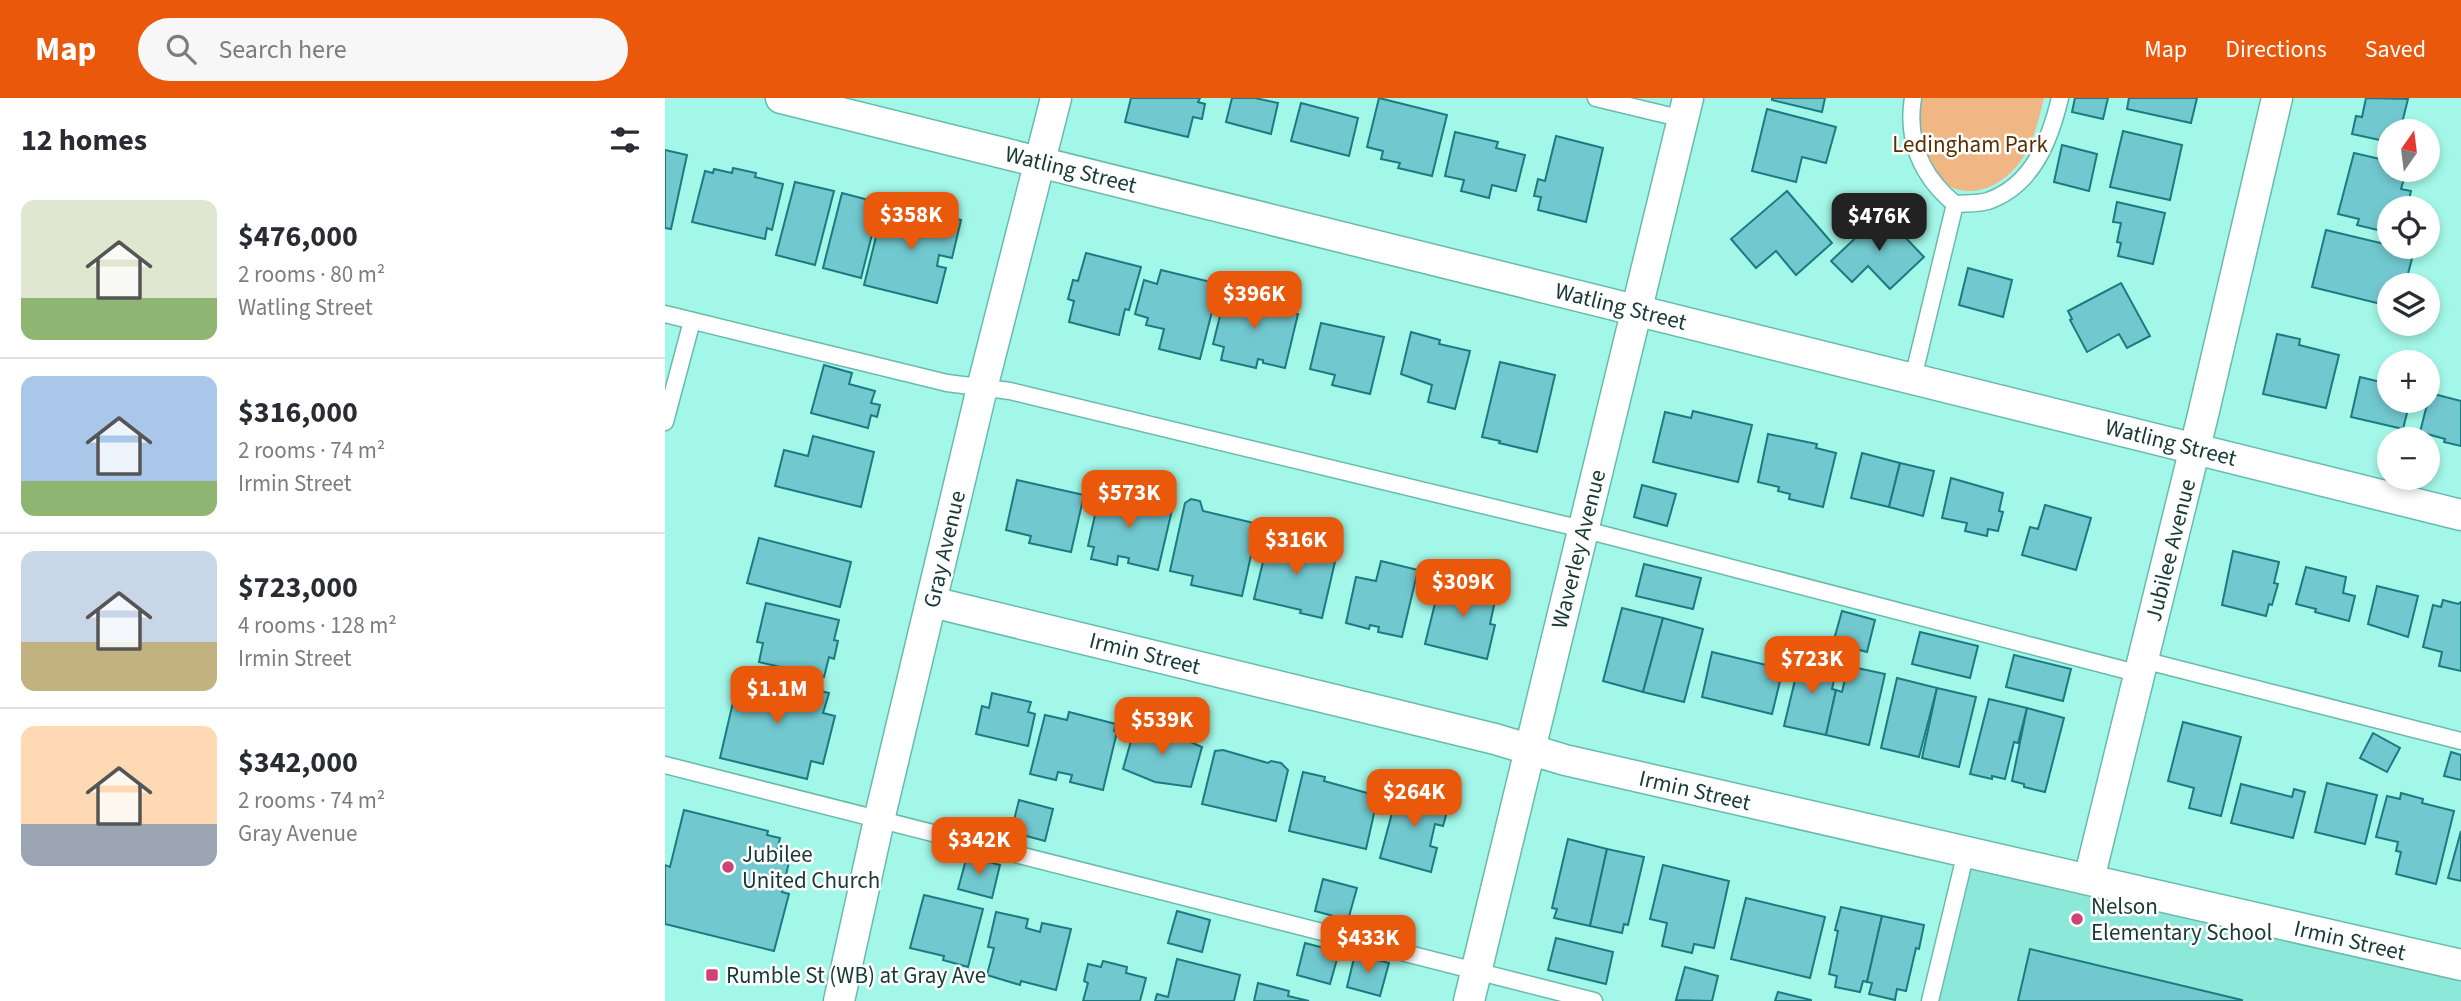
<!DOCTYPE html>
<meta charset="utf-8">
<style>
:root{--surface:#fff;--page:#f7f7f7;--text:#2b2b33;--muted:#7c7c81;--line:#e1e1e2;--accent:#ea580c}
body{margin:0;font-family:"Source Sans 3",sans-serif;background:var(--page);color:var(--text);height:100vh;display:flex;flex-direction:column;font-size:26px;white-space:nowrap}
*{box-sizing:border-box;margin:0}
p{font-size:23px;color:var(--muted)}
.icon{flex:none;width:38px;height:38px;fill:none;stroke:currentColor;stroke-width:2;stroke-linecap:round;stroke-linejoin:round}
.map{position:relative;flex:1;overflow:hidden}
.details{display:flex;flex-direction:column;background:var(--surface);width:665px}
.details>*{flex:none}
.needle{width:46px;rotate:14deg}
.controls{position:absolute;left:1712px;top:21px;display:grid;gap:14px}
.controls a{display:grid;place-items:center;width:63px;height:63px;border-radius:50%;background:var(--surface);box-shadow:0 4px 10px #0003;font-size:35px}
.price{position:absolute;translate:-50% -60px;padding:0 16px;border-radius:14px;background:var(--accent);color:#fff;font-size:23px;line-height:46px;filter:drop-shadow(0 2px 4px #0008)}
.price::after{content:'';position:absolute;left:50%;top:42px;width:21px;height:16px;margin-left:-10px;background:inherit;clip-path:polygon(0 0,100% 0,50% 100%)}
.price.on{background:#222;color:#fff}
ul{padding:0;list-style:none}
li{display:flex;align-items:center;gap:21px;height:175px;padding:0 21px}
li+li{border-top:2px solid var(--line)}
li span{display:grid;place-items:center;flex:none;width:196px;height:140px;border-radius:14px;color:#555}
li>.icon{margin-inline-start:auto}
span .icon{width:84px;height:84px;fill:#fffc;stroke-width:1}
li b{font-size:30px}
h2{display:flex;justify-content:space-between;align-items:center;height:84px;padding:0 21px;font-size:30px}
header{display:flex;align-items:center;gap:42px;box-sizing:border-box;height:98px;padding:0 35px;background:var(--accent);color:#fff}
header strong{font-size:33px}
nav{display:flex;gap:38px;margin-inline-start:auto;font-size:24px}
.search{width:490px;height:63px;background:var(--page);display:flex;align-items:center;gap:18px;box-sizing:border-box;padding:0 24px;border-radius:38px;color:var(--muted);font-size:26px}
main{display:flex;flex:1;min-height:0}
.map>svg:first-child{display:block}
.built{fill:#8ce9d9}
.green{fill:#f0b785}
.building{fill:#72c8cf;stroke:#1b7b81;stroke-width:2}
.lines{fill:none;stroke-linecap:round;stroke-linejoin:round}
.service-casing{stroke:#68baad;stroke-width:19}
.minor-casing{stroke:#68baad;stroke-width:33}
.service{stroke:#fff;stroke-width:16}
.minor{stroke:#fff;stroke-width:30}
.poi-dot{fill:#cf4477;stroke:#fff;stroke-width:2.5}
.labels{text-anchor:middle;stroke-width:5;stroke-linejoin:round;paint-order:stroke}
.park-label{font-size:23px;fill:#572f00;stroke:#fff}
.street-label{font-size:23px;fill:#173a35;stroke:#fff}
.poi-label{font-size:23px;fill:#173a35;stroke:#fff;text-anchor:start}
</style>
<header>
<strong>Map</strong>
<div class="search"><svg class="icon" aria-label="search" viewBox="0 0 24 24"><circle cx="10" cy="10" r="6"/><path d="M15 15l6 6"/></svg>Search here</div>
<nav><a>Map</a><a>Directions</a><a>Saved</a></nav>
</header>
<main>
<section class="details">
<h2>12 homes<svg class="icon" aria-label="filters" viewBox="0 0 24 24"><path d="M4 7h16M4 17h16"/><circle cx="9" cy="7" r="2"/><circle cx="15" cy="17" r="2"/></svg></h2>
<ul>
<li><span style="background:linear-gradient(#dfe7d0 70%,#8fb573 0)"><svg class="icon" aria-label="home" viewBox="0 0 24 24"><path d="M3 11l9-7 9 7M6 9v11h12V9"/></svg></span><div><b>$476,000</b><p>2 rooms · 80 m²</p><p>Watling Street</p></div></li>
<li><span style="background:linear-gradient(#a9c7e8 75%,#8fb573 0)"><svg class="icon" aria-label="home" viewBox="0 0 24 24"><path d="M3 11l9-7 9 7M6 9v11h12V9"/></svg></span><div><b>$316,000</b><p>2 rooms · 74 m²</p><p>Irmin Street</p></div></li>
<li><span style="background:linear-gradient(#c9d6e8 65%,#c2b280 0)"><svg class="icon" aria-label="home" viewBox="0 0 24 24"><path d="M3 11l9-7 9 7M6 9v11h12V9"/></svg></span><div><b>$723,000</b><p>4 rooms · 128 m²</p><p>Irmin Street</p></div></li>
<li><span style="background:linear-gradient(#ffd9b3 70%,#9aa5b1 0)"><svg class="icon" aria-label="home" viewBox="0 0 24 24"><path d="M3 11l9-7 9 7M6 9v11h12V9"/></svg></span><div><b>$342,000</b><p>2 rooms · 74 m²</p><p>Gray Avenue</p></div></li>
</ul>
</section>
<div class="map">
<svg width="1796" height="903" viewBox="0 0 1796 903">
<rect width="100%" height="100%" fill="#a3f7e8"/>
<path class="built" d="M1297,767L1796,880V903H1265Z"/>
<path class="green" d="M1252,0H1379C1373,24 1368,50 1350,70C1317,107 1269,99 1256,49C1252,34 1253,16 1252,0Z"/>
<g class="building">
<path d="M466,0H535L533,4L540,6L537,21L528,19L523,39L460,24Z"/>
<path d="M567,0H590L613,5L606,36L561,24Z"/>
<path d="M714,0L782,17L767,78L733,70L735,65L716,61L718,53L702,49Z"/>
<path d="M1107,0H1160L1157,14L1107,2Z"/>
<path d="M1410,0H1443L1438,21L1407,14Z"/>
<path d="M1464,0H1532L1526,25L1462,11Z"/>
<path d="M1701,0L1743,1L1735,33H1724V44L1687,36L1691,18L1697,19Z"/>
<path d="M636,5L693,20L684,58L626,43Z"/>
<path d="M1102,11L1171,29L1161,65L1137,59L1131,84L1087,73Z"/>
<path d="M1458,33L1517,47L1505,102L1445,89Z"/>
<path d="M790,34L833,44L831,50L860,57L851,93L827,87L824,100L796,93L799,82L780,78Z"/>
<path d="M891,38L938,50L921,124L873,112L876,99L869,98L873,81L880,83Z"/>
<path d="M1397,47L1432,56L1424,93L1389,84Z"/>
<path d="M0,52L22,57L6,131L0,130Z"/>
<path d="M1689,55L1724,63V72L1741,74L1736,91L1746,93L1742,110H1724L1721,134L1692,127L1694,121L1673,116Z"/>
<path d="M68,70L91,75L90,79L118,86L107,132L102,130L100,141L27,124L40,73L48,75L49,71L67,75Z"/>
<path d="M130,84L169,93L150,167L111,157Z"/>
<path d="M1122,93L1167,145L1131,177L1111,153L1091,170L1066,141Z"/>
<path d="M177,95L215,105L196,180L158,170Z"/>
<path d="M220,103L296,122L287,160L274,157L272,168L281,170L272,205L199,187Z"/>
<path d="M1452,104L1500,115L1488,166L1453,158L1456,145L1452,144L1456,125L1448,124Z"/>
<path d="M1217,115L1259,159L1225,191L1203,168L1187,184L1166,163Z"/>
<path d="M1661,132L1724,147V149L1749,153L1740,187H1724V208L1647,189Z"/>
<path d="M421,155L476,169L464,212L460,211L454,237L404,224L409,203L403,201L408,182L413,183Z"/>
<path d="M1303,170L1347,182L1338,219L1294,207Z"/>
<path d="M496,172L554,186L535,261L494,251L499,231L481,227L483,220L470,216L479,182L492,186Z"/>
<path d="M1456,185L1485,238L1462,250L1454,236L1422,254L1405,222L1407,221L1403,213Z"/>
<path d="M562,190L621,208L620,213L633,216L620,270L598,265V262L593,261L591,270L556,262L559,249L548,246Z"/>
<path d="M656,225L719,239L705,296L667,287L670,277L645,271Z"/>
<path d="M746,234L775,242L774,246L805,253L790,311L763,304L767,287L736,276Z"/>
<path d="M1612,236L1635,241L1634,247L1674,257L1661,310L1598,296Z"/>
<path d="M835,264L890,277L872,354L834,345L835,343L817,339Z"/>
<path d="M159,267L187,275L184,286L210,293L206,305L215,307L212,319L206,317L203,330L146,315Z"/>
<path d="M1695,279L1724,286V303H1745L1738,331L1686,319Z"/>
<path d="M1765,295L1796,303V348L1779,344L1780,341L1755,334Z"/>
<path d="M1028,313L1087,327L1073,384L988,364L1000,314L1026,320Z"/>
<path d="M1103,336L1152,346L1151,350L1171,355L1158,409L1124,401L1125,396L1113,393L1114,389L1093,384Z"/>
<path d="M148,338L209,354L196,409L110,388L119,352L143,358Z"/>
<path d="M1197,355L1235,365L1224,409L1186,400Z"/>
<path d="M1235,365L1269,373L1258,418L1224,409Z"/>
<path d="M1286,380L1338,395L1334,413L1338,414L1333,433L1323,431L1322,438L1300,433L1302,425L1277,420Z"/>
<path d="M352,382L419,397L406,454L364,445L366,438L341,432Z"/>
<path d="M977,387L1011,396L1002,428L969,419Z"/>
<path d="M456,394L490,401L489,408L507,412L493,472L463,465L464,460L453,458L452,467L426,461L429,449L423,448L435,395L455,399Z"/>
<path d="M526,401L535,403L538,413L593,426L577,498L526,487L528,478L505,473L520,405Z"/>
<path d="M1380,407L1426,420L1411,472L1357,457L1365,429L1373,431Z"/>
<path d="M604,439L672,455L657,520L635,515L636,512L589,501Z"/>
<path d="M94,440L186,464L175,509L82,485Z"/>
<path d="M1568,453L1614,464L1609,485L1613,486L1607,507L1604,506L1601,518L1557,507Z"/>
<path d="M716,463L753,472L737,539L713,534L714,529L705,527L704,531L681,525L691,479L711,483Z"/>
<path d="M979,466L1036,480L1028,511L971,498Z"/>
<path d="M1641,469L1681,479L1678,495L1690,498L1684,523L1650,514L1651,511L1631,506Z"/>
<path d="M776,481L832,494L825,526L830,527L822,561L760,546Z"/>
<path d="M1712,488L1753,498L1743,539L1703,526Z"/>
<path d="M1778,502L1793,506L1796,504V573L1774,568L1777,554L1758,549L1768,507L1776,509Z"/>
<path d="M101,505L174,522L169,542L173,543L169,561L164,559L159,579L94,564L98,545L92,544Z"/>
<path d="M957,510L998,520L978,594L938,583Z"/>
<path d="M1177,513L1210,522L1202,554L1168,545Z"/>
<path d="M998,520L1038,531L1019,604L978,594Z"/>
<path d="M1255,534L1313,548L1305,580L1247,566Z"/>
<path d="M1047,554L1118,571L1107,616L1037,599Z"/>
<path d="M1136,557L1173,566L1167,591L1171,592L1161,637L1119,628Z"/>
<path d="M1349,557L1406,571L1398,603L1341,589Z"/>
<path d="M1183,568L1220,576L1204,647L1161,637L1171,592L1177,594Z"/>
<path d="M75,574L164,595L158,615L170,618L158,666L146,663L142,681L55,660Z"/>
<path d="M1232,580L1272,590L1254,659L1216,650Z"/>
<path d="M1272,590L1311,599L1294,669L1257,660Z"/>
<path d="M327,595L366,604L363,614L370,616L363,648L311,636L317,608L324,610Z"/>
<path d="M1324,601L1362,610L1353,645L1349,644L1340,681L1327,678V681L1305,676Z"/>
<path d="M1362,610L1399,620L1380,694L1359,689V686L1347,683Z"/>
<path d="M404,614L451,626L449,633L452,634L438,692L405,684L407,677L393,674L391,682L365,676L380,617L402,622Z"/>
<path d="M1518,624L1576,639L1556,718L1524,710L1529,690L1503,683Z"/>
<path d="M470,629L501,633L537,649L526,689L490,684L458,671Z"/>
<path d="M1708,635L1735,650L1722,674L1695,660Z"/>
<path d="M558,652L603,665L606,663L616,665L623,672L611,723L537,706L550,653Z"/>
<path d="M1786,654L1796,657V682L1779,678Z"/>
<path d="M638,674L660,679L659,683L713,698L701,751L624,733Z"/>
<path d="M1662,685L1712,697L1700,746L1650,734Z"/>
<path d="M1576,686L1627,699L1629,691L1640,694L1628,740L1566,725Z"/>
<path d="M734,689L785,703L778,728L770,726L765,748L772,750L766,774L715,760Z"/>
<path d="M1736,695L1758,701L1757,705L1789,713L1771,786L1731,776L1736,754L1731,753L1733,744L1711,739L1722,698L1735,701Z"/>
<path d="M354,702L388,711L380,743L346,734Z"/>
<path d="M19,712L103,733L102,737L115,740L110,761L124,764L117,794L124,796L109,853L0,826V767L5,769Z"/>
<path d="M1796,733V783L1783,780Z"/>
<path d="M903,741L942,751L925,828L889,820L892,811L887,810Z"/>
<path d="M942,751L979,759L963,827L959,826L957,835L925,828Z"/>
<path d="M302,758L335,767L327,800L293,791Z"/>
<path d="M998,767L1064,783L1049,850L1029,846L1027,855L997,848L1002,825L985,821Z"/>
<path d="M658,781L692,790L683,822L650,813Z"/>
<path d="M259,797L318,811L303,869L278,862L279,858L245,850Z"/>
<path d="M1081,800L1160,819L1145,880L1066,861Z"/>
<path d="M1176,809L1217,818L1202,884L1198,883L1195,894L1170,889L1172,878L1164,876L1173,833L1170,832Z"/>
<path d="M512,813L545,822L537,854L503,845Z"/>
<path d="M331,814L363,821L361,830L375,834L377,825L406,831L391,892L356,883L355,887L322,877L329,850L323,849Z"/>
<path d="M1217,818L1259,827L1254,851L1251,850L1241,893L1232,891L1230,902L1204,896L1207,885L1202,884Z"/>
<path d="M891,840L948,854L941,886L883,872Z"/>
<path d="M640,845L674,854L665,886L632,877Z"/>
<path d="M1365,851L1577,902V903H1353Z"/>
<path d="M690,856L724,865L715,898L682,889Z"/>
<path d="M512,861L575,877L569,903H490L492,896L503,899Z"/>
<path d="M438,863L462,869L461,875L481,880L475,903H418L423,885L419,883L423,866L436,869Z"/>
<path d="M1020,869L1053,878L1047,903L1011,902Z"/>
<path d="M593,885L624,893L623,898L644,903H589Z"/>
<path d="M1113,894L1146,902V903H1110Z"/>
</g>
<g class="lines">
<defs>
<g id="service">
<path d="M931,0L1018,21"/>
<path d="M1248,0C1241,43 1257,79 1290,106"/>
<path d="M0,216L282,285L345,293L917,431L1475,576"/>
<path d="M1248,280L1290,106C1301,105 1313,106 1323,103C1368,87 1385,42 1395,0"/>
<path d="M0,324L27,223"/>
<path d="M1478,562L1796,643"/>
<path d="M0,667L929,903"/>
<path d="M1265,903L1301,754"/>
</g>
<g id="minor">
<path d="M116,0L1796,417"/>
<path d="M267,504L830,641L900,662L1796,867"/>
<path d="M1424,781L1538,317L1612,0"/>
<path d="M174,903L214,722L317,290L391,0"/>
<path d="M804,903L1023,0"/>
</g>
</defs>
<use href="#service" class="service-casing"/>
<use href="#minor" class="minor-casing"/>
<use href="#service" class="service"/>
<use href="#minor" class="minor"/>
</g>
<g class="poi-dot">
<circle cx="63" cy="769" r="7"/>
<circle cx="1412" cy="821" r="7"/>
<rect x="40" y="870" width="14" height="14" rx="3.5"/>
</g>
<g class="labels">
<g class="park-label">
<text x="1305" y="54">Ledingham Park</text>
</g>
<g class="street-label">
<text transform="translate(406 71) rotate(14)" y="8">Watling Street</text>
<text transform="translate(956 208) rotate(14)" y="8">Watling Street</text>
<text transform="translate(1506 344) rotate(14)" y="8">Watling Street</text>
<text transform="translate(279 451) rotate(-77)" y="8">Gray Avenue</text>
<text transform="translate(913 451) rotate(-76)" y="8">Waverley Avenue</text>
<text transform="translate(1505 452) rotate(-76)" y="8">Jubilee Avenue</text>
<text transform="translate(480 555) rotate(14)" y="8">Irmin Street</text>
<text transform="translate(1030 692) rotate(13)" y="8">Irmin Street</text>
<text transform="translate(1685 842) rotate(13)" y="8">Irmin Street</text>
</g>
<g class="poi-label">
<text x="77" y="764">Jubilee<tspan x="77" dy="26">United Church</tspan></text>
<text x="1426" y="816">Nelson<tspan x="1426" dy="26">Elementary School</tspan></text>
<text x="61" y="885">Rumble St (WB) at Gray Ave</text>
</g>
</g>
</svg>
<div class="controls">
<a><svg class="needle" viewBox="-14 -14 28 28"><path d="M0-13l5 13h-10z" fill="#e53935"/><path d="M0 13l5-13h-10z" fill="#7c7c81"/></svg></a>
<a><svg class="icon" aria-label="locate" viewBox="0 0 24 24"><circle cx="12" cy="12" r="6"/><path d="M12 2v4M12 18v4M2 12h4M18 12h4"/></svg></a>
<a><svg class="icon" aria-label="layers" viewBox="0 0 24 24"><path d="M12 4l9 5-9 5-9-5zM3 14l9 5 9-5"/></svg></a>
<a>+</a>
<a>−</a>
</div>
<b class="price" style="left:246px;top:154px">$358K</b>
<b class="price on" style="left:1214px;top:155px">$476K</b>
<b class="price" style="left:589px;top:233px">$396K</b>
<b class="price" style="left:464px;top:432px">$573K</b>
<b class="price" style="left:631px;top:479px">$316K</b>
<b class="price" style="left:798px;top:521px">$309K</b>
<b class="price" style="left:1147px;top:598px">$723K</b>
<b class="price" style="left:112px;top:628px">$1.1M</b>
<b class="price" style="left:497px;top:659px">$539K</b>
<b class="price" style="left:749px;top:731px">$264K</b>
<b class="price" style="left:314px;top:779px">$342K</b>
<b class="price" style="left:703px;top:877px">$433K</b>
</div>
</main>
